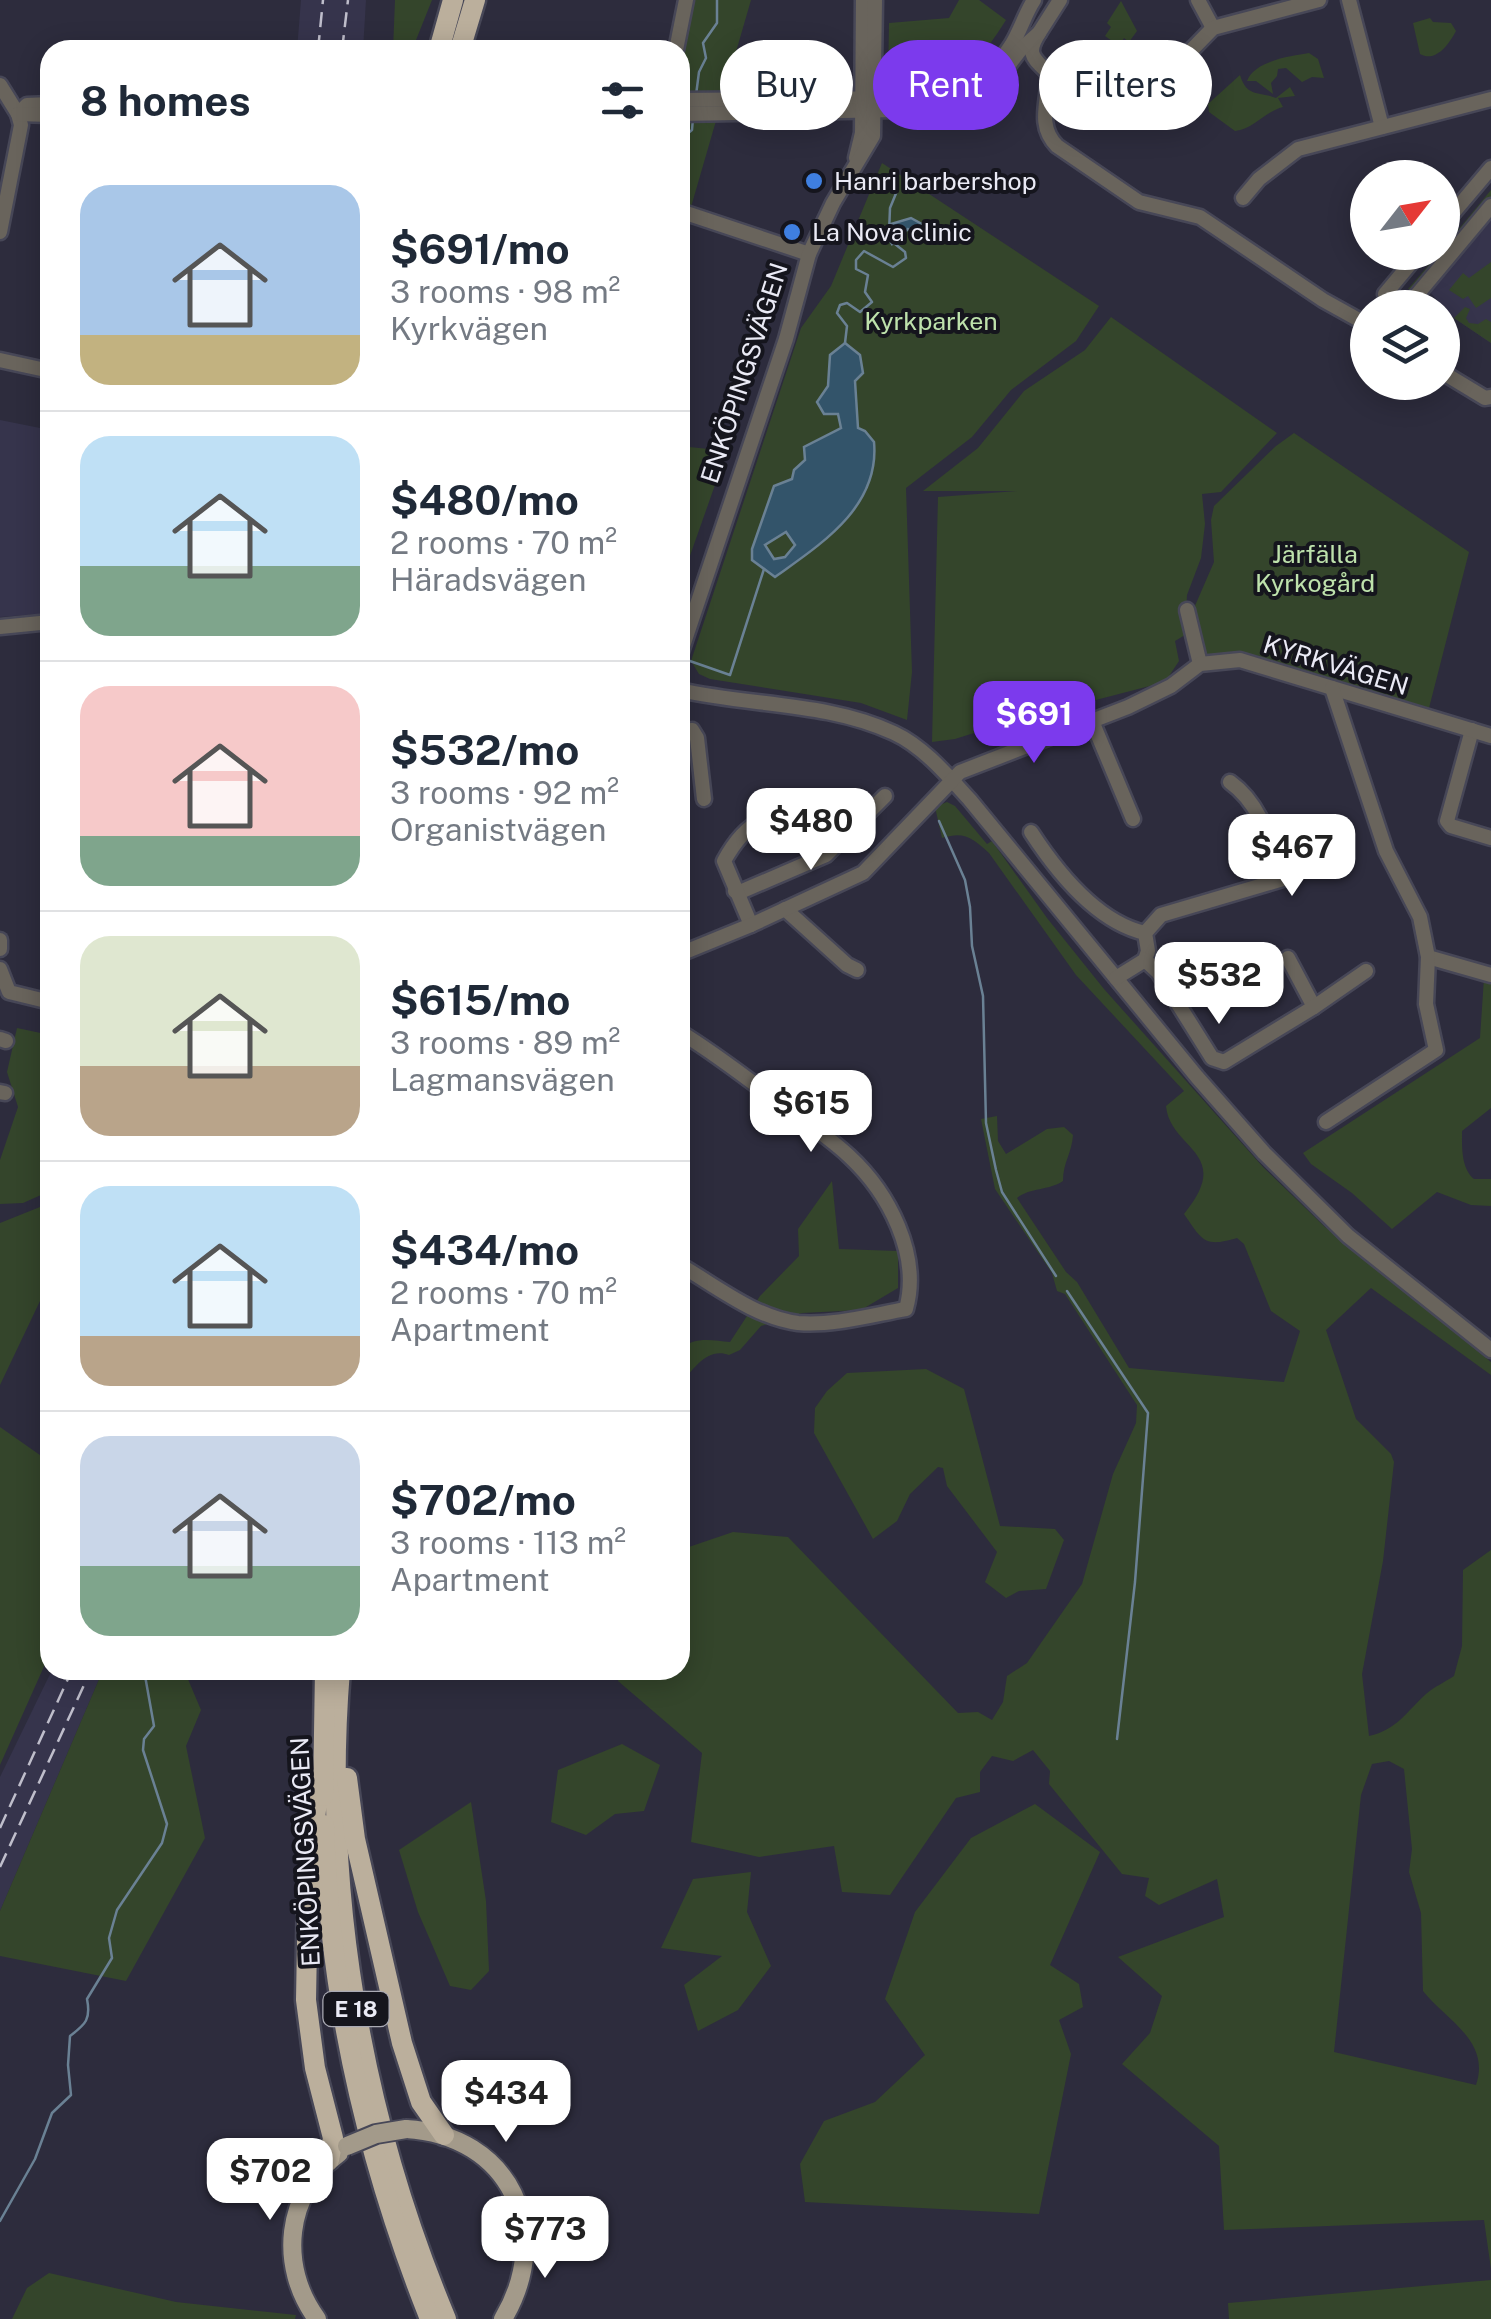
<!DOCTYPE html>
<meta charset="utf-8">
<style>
:root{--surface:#fff;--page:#f2f2f3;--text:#1f2937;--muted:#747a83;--line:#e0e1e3;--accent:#7c3aed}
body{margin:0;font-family:"Public Sans",sans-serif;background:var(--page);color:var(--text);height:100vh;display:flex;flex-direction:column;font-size:38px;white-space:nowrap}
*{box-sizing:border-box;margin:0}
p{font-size:32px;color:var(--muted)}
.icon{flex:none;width:55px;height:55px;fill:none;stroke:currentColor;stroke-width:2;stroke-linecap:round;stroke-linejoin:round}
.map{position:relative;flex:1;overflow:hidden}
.sheet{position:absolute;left:40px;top:40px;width:650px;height:1640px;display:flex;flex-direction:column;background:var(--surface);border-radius:30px;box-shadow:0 5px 25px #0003}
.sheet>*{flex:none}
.hud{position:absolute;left:720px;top:40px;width:620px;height:90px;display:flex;gap:20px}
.needle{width:65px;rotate:59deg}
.buttons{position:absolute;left:1350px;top:160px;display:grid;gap:20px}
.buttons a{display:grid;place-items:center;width:110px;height:110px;border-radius:50%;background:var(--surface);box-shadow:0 5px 25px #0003;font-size:50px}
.price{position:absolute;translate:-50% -85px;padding:0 22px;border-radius:20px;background:#fff;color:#222;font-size:32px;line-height:65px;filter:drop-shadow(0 2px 5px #0008)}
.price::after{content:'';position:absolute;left:50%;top:60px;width:30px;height:22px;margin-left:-15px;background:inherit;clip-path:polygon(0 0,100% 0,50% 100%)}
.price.on{background:var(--accent);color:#fff}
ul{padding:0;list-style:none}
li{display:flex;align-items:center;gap:30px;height:250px;padding:0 40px}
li+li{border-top:2px solid var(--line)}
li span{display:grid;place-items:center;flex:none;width:280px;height:200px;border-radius:30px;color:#555}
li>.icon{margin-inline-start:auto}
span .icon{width:120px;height:120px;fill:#fffc;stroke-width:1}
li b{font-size:42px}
h2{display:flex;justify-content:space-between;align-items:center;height:120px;padding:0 40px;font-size:42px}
.chip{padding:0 35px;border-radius:45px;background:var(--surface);box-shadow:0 5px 25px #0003;font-size:35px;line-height:90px}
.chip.on{background:var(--accent);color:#fff}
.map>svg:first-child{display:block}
.built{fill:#36344c}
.green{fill:#34452b;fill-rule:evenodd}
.water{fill:#33546a;stroke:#6a8194;stroke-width:2.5;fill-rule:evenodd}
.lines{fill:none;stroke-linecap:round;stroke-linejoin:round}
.stream{stroke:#6a8194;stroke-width:2.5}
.minor-casing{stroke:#474757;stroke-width:19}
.major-casing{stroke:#474757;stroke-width:22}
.highway-casing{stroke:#474757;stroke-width:25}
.minor{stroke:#69645c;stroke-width:14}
.major{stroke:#a39a8a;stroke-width:18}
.highway{stroke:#bbaf9c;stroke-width:20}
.rail{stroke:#bfbecb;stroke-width:2.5;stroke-dasharray:15 8;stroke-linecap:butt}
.major-bridge-casing{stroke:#474757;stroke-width:22;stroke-linecap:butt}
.major-bridge{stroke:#a39a8a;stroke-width:18}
.shop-dot{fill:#3f7fe0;stroke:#15151d;stroke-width:4}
.labels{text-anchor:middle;stroke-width:8;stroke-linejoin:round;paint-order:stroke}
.shield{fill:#15151d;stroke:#aaaab4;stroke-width:2.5}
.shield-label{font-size:22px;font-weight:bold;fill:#eaeaf5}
.poi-label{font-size:25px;fill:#eaeaf5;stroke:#15151d;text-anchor:start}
.park-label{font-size:25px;fill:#bee2ac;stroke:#15151d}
.street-label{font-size:25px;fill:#eaeaf5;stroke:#15151d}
</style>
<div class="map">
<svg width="1491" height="2319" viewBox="0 0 1491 2319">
<rect width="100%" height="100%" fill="#2d2c3d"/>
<g class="built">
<path d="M301,0H366L363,50H297Z"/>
<path d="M1491,220V343L1451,316L1430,292Z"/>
<path d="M0,420L50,430V613L0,617Z"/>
<path d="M52,1670H103L0,1911V1777Z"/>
</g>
<g class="green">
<path d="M395,0H432L412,50H393Z"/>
<path d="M690,0H751L691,207L680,203V50Z"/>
<path d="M959,0H979L1006,20C969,78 957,84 888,83L889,23L949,18Z"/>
<path d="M1121,1L1137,31L1129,42L1124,38L1119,46L1105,36L1111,27L1107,23Z"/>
<path d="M1430,18L1433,22L1451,23L1456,31C1449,44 1436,63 1420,54L1413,23Z"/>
<path d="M1309,53L1318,59L1324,78L1312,77L1302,82L1286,68L1278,69L1277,76L1271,83L1273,94L1256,81H1247C1254,61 1290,56 1309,53Z"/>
<path d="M1240,75C1247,98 1259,91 1276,98L1290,87L1295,96L1278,98L1283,107C1264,112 1254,129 1235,131L1209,112L1208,104Z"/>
<path d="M882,163L1099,306L1076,341L1011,390L972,437L906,488L912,672L907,720L861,703L710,679L699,674L691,661L801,328L831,286Z"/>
<path d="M1491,190V200L1413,291L1408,289L1439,253L1442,252L1443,248Z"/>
<path d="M1491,262V298L1476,308L1468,296L1463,299L1449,290L1463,273L1469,278Z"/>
<path d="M1465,307L1470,309L1466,318L1469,323L1478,324L1486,319L1491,322V343L1454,318Z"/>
<path d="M1111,317L1277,433L1221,492L1202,494L1205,524L1201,558L1187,595L1185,635L1175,641L1179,661L1165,682L996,726L955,739L932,742L938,497L1017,491H923L978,448L1024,391L1085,350Z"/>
<path d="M1294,433L1469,552L1429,708L1255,655L1205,659L1191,615L1214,562L1211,520L1214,506L1276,446Z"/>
<path d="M680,446L727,451L680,584Z"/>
<path d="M947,802L955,806L987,844L992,841L1047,918L1104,989L1263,1167L1325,1227L1491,1362V1375L1371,1288L1326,1330L1356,1419L1391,1454L1394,1462L1383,1561L1362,1674L1369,1736C1397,1730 1407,1711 1426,1694C1434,1687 1445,1682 1454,1676L1462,1646L1463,1570L1491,1550V2269L1484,2220L1224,2230L1219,2146L1122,2064L1150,2033L1162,1996L1118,1957L1224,1917L1217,1879L1159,1905L1145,1896L1149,1878L1122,1874L1049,1784L1050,1771L1033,1750L1013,1761L992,1756L980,1772V1792L956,1798L890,1895L842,1892L834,1846L759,1857L691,1842L702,1753L618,1681L623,1670H680V1550L733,1532L788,1537L958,1713L978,1712L992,1720L1003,1702L1007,1676L1027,1663L1082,1584L1113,1474L1136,1423L1137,1405L1065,1294L1057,1291L1052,1273L995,1189L981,1119L997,1116L998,1141L1006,1154L1047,1129L1064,1127L1073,1135C1072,1153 1063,1162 1063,1181C1048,1191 1031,1187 1017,1198L1066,1272L1077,1282L1129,1368L1284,1382L1300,1331L1271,1311L1244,1244L1237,1238C1204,1248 1202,1240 1184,1214C1235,1152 1170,1150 1166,1106L1184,1091L1076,975L989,853C972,838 965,831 942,838L935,807ZM1389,1761L1404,1769L1412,1849L1409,1872L1421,1913L1423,1991C1446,2020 1491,2041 1476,2085L1334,2052L1361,1795L1372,1764Z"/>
<path d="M1484,978L1491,979V1108L1462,1131C1462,1147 1461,1168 1474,1179H1491V1206L1471,1205L1437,1192L1392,1229L1352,1193L1311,1164L1303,1153L1480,1038Z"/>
<path d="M17,1028L50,1035V1191L23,1203L0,1204V1160L18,1107L7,1072Z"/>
<path d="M832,1181L839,1249L898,1251V1288L861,1310L802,1313L761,1326L740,1350L729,1355C707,1347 694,1369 680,1384V1350C693,1336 712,1340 730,1342L760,1296L799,1256L798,1229Z"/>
<path d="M50,1203V1280L0,1385V1223Z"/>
<path d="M926,1369L964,1389L1000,1526L1055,1529L1064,1540L1046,1589L1019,1591L1006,1598L985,1582L997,1552L947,1486L943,1468L938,1467L910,1494L897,1521L873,1539L814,1433L815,1408L827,1391L847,1373Z"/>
<path d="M0,1427L47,1460L50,1455V1653L0,1765Z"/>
<path d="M103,1670H188L187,1677L201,1710L186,1746L205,1838L126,1981L0,1956V1911Z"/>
<path d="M622,1744L660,1765L644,1811L615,1814L586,1835L551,1822L558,1770Z"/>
<path d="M471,1802L486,1901L489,1971L471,1990L450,1986L418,1912L399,1850Z"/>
<path d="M1035,1804L1100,1852L1050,1965L1079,1984L1083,2007L1059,2020L1071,2054L1039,2214L805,2202L800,2164L824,2121L875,2102L925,2055L885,1999L915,1912L971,1838Z"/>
<path d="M751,1872L747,1912L771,1966L738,2010L698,2031L684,1985L722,1956L661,1948L693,1879Z"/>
<path d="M49,2273L176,2302L296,2315L295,2319H12L27,2288Z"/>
<path d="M1491,2280V2319H1229L1228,2303Z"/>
</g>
<g class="water">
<path d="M911,218L933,230L949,232L953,238C938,244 923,237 908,229L892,244L888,238L891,224Z"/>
<path d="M845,343L860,355L863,373L855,381L858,428L865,431L874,442C880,507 821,544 775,577L752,560V549L774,486L792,479L794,470L805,460L804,447L841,428L838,414H824L817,402L828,386L830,355ZM786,532L795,545L785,557L774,559L765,545Z"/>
</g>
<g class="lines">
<g class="stream">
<path d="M696,95L699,72L706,58L703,43L717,23V0"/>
<path d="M680,153L686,147L682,138L692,130L693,118"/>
<path d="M889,233L890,208L897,191"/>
<path d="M845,343L847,326L837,313L840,305L847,303L860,312L872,302L865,292L868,275L856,269V260L864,251L893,267L906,258L905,252L890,240"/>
<path d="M687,660L730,675L764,569"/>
<path d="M939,821L965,880L970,907L972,946L983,996L986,1123L996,1170L1002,1192L1056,1276"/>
<path d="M1067,1291L1148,1413L1135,1582L1117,1739"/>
<path d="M0,2221L35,2159L52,2113L71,2095L68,2065L70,2036C86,2024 91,2019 87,1999L112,1958L109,1938L117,1910L162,1843L167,1824L143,1750L144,1739L154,1726L144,1670"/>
</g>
<defs>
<g id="minor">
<path d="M1198,0L1213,28"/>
<path d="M1349,0L1382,127"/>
<path d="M1039,33C1025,55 1034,58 1049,74C1049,100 1036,125 1057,146L1139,202L1200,217L1323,300L1368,325"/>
<path d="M676,50L686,0"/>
<path d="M0,85L18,114L21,125L0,232"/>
<path d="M680,100L926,98C959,92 994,75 1012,44C1021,29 1025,14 1034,0"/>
<path d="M1134,109L1213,28L1319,0"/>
<path d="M18,114L27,105L50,104"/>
<path d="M18,114L50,115"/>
<path d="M680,114L951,109L989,91L1021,49L1039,33L1060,0"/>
<path d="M856,158L862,133L863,0"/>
<path d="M1243,198L1259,179L1298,149L1491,99"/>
<path d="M680,211L809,254"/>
<path d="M1442,226L1491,168"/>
<path d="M1405,308L1385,294L1420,252"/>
<path d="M1406,308L1491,206"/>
<path d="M0,360L50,371"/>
<path d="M1442,372L1485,398L1491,397"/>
<path d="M1187,610L1200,664"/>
<path d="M0,627L50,622"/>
<path d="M680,655L786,339L809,254L833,203L873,136L875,0"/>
<path d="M680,690C750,706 828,702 894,733C924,747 948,776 970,800L1197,1077L1264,1153L1348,1236L1491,1350"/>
<path d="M1092,721L1133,819"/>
<path d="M1472,730L1447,821L1451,826L1491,838"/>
<path d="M680,732L692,730L697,738L704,799"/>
<path d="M1031,832C1057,872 1097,922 1145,933"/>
<path d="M735,891L740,892L826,855L885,796"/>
<path d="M785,909L847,965L857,970"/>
<path d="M751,925L724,861C735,841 746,828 766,817"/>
<path d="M0,940V949"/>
<path d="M680,954L751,925L863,873L960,772L1128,707L1171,686L1200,664L1240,660L1491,736"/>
<path d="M1428,957L1491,975"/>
<path d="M1288,958L1314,1007"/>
<path d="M1145,960L1148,951L1145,933L1161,915L1283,879C1270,843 1262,805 1230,782"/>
<path d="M0,969L9,992L50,1002"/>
<path d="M1116,978L1145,960L1158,972L1212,1058L1224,1062L1314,1007L1366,971"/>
<path d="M680,1032C716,1054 748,1079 781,1104C804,1121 829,1137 849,1156C889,1193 921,1255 906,1309C872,1315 833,1326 798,1323C756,1318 716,1286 680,1265"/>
<path d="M0,1039L6,1041"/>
<path d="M0,1092L5,1093"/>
<path d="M1326,1122L1436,1050L1426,1004L1428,957L1420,917L1386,851L1332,688"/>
</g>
<g id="major">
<path d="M406,2129C510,2135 555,2232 503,2319"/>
<path d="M317,2319C278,2266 285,2193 339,2153"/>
</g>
<g id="highway">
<path d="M439,50L453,0"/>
<path d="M460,50L475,0"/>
<path d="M340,1670C322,1889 361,2116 446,2319"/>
<path d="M347,1778L355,1839L402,2043L421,2102L444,2135"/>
<path d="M319,1781L308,1888L306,2000L315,2068L333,2138L329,2160"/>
<path d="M323,1796L325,1670"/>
<path d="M324,1825C329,1995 367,2161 430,2319"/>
</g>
</defs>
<use href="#minor" class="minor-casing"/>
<use href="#major" class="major-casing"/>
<use href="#highway" class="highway-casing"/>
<use href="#minor" class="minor"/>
<use href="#major" class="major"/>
<use href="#highway" class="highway"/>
<g class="rail">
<path d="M318,50L323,0"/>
<path d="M342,50L348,0"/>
<path d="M0,1828L72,1670"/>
<path d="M0,1867L91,1670"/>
</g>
<defs>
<path id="major-bridge" d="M347,2146L376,2134L406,2129"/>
</defs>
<use href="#major-bridge" class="major-bridge-casing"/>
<use href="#major-bridge" class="major-bridge"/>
</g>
<g class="shop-dot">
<circle cx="814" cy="181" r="10"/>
<circle cx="792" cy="232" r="10"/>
</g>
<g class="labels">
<rect class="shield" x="323.5" y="1992" width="65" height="34" rx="8"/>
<g class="shield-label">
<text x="356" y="2017">E 18</text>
</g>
<g class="poi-label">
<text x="834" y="190">Hanri barbershop</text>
<text x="812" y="241">La Nova clinic</text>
</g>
<g class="park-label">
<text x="931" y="330">Kyrkparken</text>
<text x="1315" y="563">Järfälla<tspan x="1315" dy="29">Kyrkogård</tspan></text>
</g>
<g class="street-label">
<text transform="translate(744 373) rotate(-72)" y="9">ENKÖPINGSVÄGEN</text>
<text transform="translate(1336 665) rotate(17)" y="9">KYRKVÄGEN</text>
<text transform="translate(305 1852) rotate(-93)" y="9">ENKÖPINGSVÄGEN</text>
</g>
</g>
</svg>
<div class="buttons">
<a><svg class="needle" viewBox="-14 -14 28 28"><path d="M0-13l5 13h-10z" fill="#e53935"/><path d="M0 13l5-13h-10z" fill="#747a83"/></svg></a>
<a><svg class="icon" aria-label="layers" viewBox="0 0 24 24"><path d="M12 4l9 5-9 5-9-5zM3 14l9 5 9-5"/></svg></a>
</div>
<b class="price on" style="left:1034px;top:766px">$691</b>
<b class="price" style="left:811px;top:873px">$480</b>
<b class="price" style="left:1292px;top:899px">$467</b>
<b class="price" style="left:1219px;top:1027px">$532</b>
<b class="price" style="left:811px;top:1155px">$615</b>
<b class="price" style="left:506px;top:2145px">$434</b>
<b class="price" style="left:270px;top:2223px">$702</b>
<b class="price" style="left:545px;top:2281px">$773</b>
<div class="hud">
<a class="chip">Buy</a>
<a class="chip on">Rent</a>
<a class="chip">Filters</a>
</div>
<section class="sheet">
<h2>8 homes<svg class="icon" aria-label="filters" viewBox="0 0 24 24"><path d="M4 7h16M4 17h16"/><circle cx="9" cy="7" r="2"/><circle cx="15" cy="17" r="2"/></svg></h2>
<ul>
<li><span style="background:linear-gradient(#a9c7e8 75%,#c2b280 0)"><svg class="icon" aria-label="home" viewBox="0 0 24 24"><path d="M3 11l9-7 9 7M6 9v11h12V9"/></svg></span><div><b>$691/mo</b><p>3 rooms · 98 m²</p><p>Kyrkvägen</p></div></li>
<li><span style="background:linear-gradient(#bfe0f5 65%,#7fa58c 0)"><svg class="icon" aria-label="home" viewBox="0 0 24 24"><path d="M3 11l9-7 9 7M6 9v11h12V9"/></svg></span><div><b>$480/mo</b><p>2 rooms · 70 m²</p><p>Häradsvägen</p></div></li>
<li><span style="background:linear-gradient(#f6c9c9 75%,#7fa58c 0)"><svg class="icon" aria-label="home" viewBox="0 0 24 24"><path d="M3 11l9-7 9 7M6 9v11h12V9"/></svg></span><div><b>$532/mo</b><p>3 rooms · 92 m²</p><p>Organistvägen</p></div></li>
<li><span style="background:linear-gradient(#dfe7d0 65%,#b9a48a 0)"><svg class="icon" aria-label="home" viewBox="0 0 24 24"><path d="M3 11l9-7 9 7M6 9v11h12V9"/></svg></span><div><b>$615/mo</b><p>3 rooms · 89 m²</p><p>Lagmansvägen</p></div></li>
<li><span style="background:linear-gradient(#bfe0f5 75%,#b9a48a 0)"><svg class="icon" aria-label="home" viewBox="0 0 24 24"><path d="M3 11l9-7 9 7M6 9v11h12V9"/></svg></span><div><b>$434/mo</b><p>2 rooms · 70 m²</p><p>Apartment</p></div></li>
<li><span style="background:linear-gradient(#c9d6e8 65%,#7fa58c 0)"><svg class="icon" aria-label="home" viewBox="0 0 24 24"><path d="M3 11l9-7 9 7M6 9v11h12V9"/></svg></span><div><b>$702/mo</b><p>3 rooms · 113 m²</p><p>Apartment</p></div></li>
</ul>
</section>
</div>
